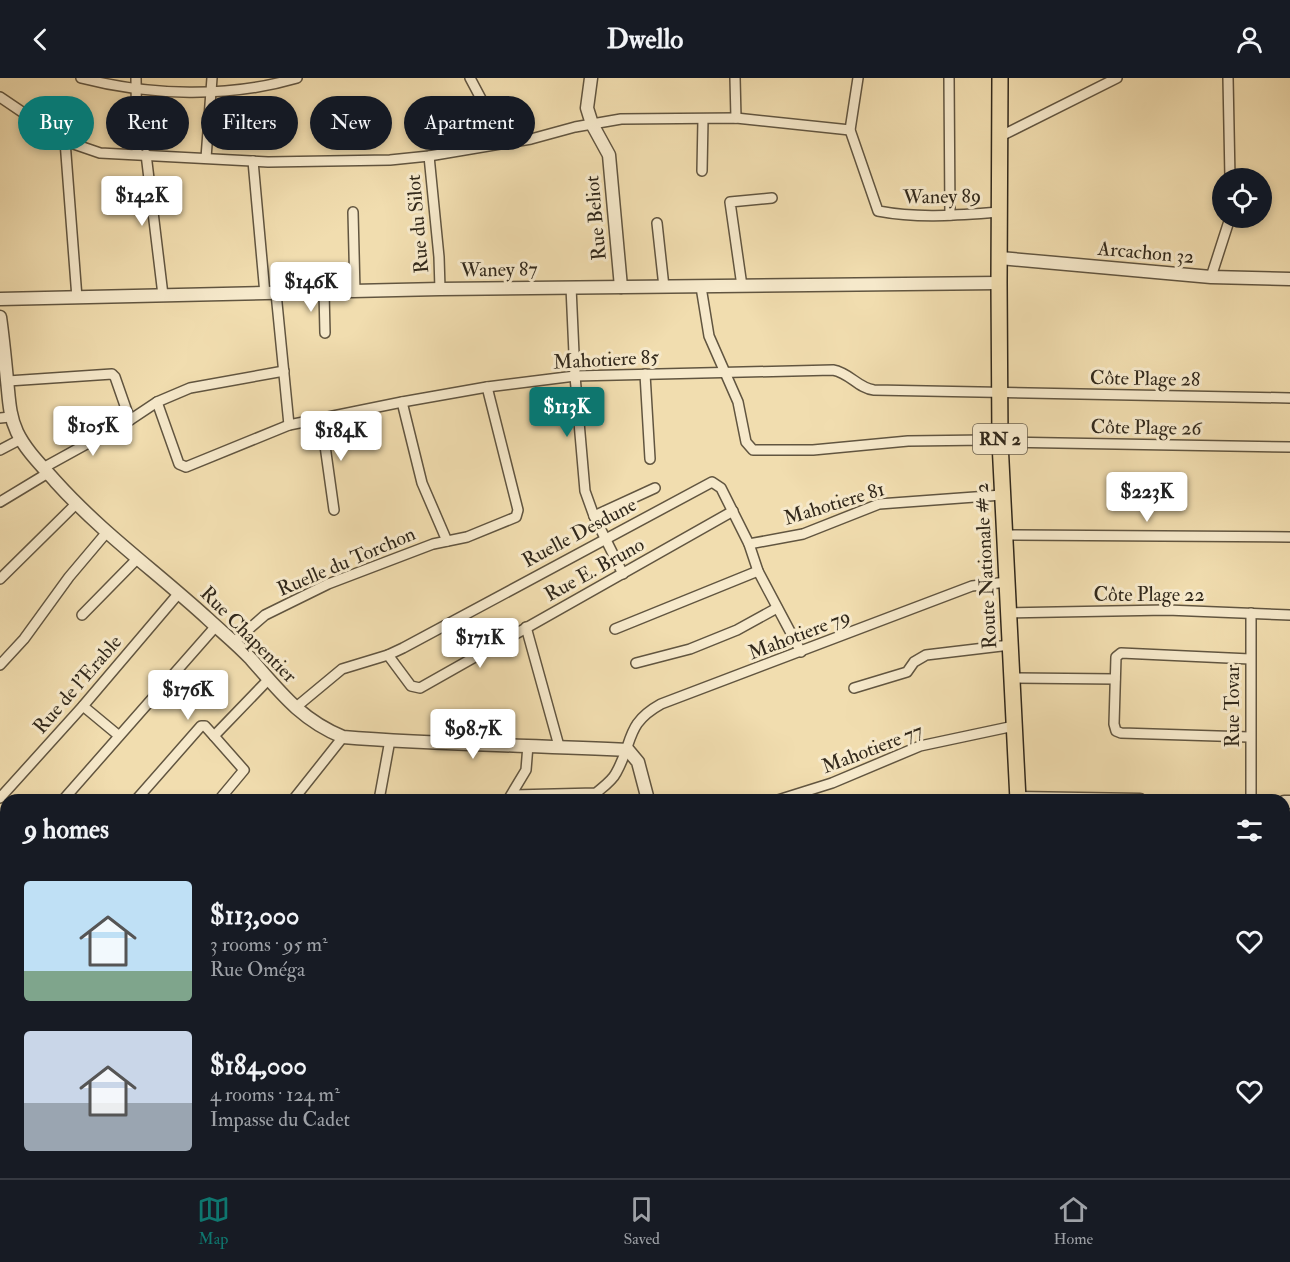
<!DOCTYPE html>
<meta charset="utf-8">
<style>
:root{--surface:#171b24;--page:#20242c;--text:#f1f3f6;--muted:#9ea1a6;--line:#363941;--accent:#0f766e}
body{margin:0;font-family:"IM FELL Double Pica",serif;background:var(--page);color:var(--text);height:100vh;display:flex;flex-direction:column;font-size:22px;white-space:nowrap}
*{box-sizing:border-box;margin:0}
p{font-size:20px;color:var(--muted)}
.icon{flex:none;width:33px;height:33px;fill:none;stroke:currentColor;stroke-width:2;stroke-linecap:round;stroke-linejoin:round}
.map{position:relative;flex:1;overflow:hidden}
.side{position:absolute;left:0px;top:716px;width:1290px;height:386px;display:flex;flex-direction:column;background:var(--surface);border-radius:18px 18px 0 0;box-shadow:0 3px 9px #0003}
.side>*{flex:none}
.hud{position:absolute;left:18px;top:18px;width:600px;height:54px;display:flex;gap:12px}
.controls{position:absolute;left:1212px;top:90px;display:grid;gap:12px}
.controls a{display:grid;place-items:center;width:60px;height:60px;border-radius:50%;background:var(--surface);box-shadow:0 3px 9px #0003;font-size:30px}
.price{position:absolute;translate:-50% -51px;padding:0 14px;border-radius:6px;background:#fff;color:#222;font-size:20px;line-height:39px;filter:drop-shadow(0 2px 3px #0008)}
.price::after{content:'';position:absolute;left:50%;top:36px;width:18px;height:14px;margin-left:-9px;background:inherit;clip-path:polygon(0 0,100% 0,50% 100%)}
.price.selected{background:var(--accent);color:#fff}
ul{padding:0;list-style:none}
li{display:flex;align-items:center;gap:18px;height:150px;padding:0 24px}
li span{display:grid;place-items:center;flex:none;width:168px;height:120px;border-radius:6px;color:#555}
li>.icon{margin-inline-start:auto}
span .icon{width:72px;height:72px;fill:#fffc;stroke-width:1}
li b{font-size:26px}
h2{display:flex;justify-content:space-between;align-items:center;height:72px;padding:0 24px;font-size:26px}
.pill{padding:0 21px;border-radius:27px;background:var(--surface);box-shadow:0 3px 9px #0003;font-size:21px;line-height:54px}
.pill.selected{background:var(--accent);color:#fff}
header{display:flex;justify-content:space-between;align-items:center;height:78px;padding:0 24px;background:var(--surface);font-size:27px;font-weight:800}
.tab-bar{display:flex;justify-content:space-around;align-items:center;height:84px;border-top:2px solid var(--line);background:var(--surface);font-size:16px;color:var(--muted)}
.tab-bar a{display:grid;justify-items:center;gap:3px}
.tab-bar .selected{color:var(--accent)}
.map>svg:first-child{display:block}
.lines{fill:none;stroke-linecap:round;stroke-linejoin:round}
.minor-casing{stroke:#615540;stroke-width:12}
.tertiary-casing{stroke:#615540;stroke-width:15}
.primary-casing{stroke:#31281b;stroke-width:18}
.minor{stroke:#f6e9cb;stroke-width:9}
.tertiary{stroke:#f6e9cb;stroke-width:12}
.primary{stroke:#f1ddaf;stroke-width:15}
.labels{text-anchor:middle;stroke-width:6;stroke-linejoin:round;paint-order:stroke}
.shield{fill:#f6e9cb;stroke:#6c6250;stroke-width:1.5}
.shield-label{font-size:18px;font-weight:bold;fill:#31281b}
.street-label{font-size:20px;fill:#31281b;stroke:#f6e9cb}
</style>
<header><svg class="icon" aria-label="back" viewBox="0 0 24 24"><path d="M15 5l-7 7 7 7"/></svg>Dwello<svg class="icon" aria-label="person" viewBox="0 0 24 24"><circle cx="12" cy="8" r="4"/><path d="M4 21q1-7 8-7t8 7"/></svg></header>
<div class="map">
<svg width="1290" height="1100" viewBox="0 0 1290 1100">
<rect width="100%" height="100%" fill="#f1ddaf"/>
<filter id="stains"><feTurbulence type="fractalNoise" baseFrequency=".00333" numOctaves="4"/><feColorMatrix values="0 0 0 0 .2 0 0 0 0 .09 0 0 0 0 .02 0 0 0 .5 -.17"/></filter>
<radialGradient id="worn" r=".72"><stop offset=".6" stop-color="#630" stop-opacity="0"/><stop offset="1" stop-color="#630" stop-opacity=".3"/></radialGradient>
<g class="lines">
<defs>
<g id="minor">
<path d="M81,0C150,18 229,20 297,0"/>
<path d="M136,0L137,76"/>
<path d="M470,0L504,64"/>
<path d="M735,0L736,40"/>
<path d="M858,0L850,52L878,133C920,141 959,137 1001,134"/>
<path d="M949,0L950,137"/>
<path d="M1228,0L1230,100"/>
<path d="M0,19L65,63L100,75L268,84L390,82L429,78L531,61L575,49L621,41L736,40L850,52"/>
<path d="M999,59L1117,0"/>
<path d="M65,63L77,220"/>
<path d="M146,76L163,217"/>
<path d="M429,78L439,179L440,211"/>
<path d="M206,80L212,0"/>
<path d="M253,83L265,216"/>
<path d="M702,93L703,41"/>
<path d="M353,134L355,214"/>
<path d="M657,145L664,209"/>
<path d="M1211,199L1230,140"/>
<path d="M742,208L730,124L772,120"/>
<path d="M571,209L575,298L585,413L594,438L623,496"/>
<path d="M701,209L709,258L738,324L746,364L753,372H813L908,363L987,362L1000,364L1290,369"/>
<path d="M324,214L325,255"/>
<path d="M276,215L289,347"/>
<path d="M645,296L650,381"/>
<path d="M8,303L112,296L115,299L130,342"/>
<path d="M157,324L179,386L186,389L289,347L402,324L487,309L575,298L833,292C850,295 858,310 874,312L1290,320"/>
<path d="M402,324L422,405L447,463"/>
<path d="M321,339L334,432"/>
<path d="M0,340L10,339"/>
<path d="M0,372L21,361"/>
<path d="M43,390L130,342L157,324L190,310L284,293"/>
<path d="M0,424L48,395"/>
<path d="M594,438L655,410"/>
<path d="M1004,457L1290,459"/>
<path d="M749,466L803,456L879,426L1002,417"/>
<path d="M0,501L76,426"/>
<path d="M1009,535L1167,532L1290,537"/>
<path d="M1251,535V722"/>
<path d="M82,537L137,481"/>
<path d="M526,549L559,668"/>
<path d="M615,551L758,493"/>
<path d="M233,565L265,537L328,506L433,466L467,459L516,439L518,432L487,309"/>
<path d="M388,577L411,608L420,610L733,433"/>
<path d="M636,585L690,571L737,552L777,530"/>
<path d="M0,587L24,561L69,499L107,454"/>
<path d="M1012,600L1115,601"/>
<path d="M854,610L907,594L914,584L926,577L1010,567"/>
<path d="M83,628L118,657"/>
<path d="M295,630L342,591L388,577L403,570L712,404L721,410L749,466L758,493L801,574"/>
<path d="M214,658L244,692L219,722"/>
<path d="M1249,659L1121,655L1116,653L1114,646L1116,579L1121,575L1250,581"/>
<path d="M513,717L596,715C603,709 612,703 616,695C634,663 625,646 661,626L972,508L1007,504"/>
<path d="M0,720L83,628L179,515"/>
<path d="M63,722L216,548"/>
<path d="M136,722L201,648H205L214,658L268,602"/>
<path d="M293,722L343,659"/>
<path d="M379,722L390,662"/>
<path d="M508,722L526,692L528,667"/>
<path d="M778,722L832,705L920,668L1014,648"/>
<path d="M0,798L6,791"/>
<path d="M1284,909H1290"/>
<path d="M36,1095L38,1100"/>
<path d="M199,1095L200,1100"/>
<path d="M285,1095L286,1100"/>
<path d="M328,1095L346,1097L347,1100"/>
<path d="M685,1095L687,1100"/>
<path d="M251,1100L269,1095"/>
<path d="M508,1100L523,1095"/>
<path d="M752,1100L769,1095"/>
<path d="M1093,1100L1103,1095"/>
</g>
<g id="tertiary">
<path d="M591,0L587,30L592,46L609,77L621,209"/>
<path d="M1000,180L1211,199L1290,201"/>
<path d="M0,221L440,211L999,205"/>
<path d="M0,239C3,260 5,281 7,302C9,320 9,337 17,354C26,373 43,389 56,404C102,455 158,495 208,541C222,554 238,567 251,581C280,614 301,642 343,659C438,667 533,667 628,672L638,684L648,722"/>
<path d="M1018,720L1140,722"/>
<path d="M1284,724H1290"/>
<path d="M892,1095L895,1100"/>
</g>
<g id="primary">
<path d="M1000,0L999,205L1000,364L1018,722"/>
<path d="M1153,1095L1156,1100"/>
</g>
</defs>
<use href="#minor" class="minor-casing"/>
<use href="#tertiary" class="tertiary-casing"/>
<use href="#primary" class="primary-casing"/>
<use href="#minor" class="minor"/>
<use href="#tertiary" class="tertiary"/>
<use href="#primary" class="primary"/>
</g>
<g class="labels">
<rect class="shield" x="973" y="346" width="54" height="30" rx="4.5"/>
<g class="shield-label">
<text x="1000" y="367">RN 2</text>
</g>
<g class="street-label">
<text transform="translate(942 118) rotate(-1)" y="7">Waney 89</text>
<text transform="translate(595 140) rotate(-95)" y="7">Rue Beliot</text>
<text transform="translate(417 146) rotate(-95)" y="7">Rue du Silot</text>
<text transform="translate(1146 174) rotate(5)" y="7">Arcachon 32</text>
<text transform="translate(499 191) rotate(-1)" y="7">Waney 87</text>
<text transform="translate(606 281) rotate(-3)" y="7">Mahotiere 85</text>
<text transform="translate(1145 300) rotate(1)" y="7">Côte Plage 28</text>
<text transform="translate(1146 349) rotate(1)" y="7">Côte Plage 26</text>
<text transform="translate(834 425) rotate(-17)" y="7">Mahotiere 81</text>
<text transform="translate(579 454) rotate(-28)" y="7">Ruelle Desdune</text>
<text transform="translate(346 483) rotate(-23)" y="7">Ruelle du Torchon</text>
<text transform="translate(985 488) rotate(-93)" y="7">Route Nationale # 2</text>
<text transform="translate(594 491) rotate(-29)" y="7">Rue E. Bruno</text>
<text x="1149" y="523">Côte Plage 22</text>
<text transform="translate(249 556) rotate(45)" y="7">Rue Chapentier</text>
<text transform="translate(799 556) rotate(-21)" y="7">Mahotiere 79</text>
<text transform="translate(77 606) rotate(-49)" y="7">Rue de l'Erable</text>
<text transform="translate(1232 628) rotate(-90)" y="7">Rue Tovar</text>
<text transform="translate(872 670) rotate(-21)" y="7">Mahotiere 77</text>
</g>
</g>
<rect width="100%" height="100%" filter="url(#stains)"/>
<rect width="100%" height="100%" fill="url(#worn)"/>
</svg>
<div class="controls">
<a><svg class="icon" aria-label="locate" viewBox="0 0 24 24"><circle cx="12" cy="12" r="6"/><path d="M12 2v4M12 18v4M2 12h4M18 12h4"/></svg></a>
</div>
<b class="price" style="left:142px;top:149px">$142K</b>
<b class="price" style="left:311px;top:235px">$146K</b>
<b class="price selected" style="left:567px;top:360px">$113K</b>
<b class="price" style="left:93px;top:379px">$105K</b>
<b class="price" style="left:341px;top:384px">$184K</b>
<b class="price" style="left:1147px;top:445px">$223K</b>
<b class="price" style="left:480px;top:591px">$171K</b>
<b class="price" style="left:188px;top:643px">$176K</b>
<b class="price" style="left:473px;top:682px">$98.7K</b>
<div class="hud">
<a class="pill selected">Buy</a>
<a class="pill">Rent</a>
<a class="pill">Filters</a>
<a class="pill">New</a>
<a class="pill">Apartment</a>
</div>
<section class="side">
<h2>9 homes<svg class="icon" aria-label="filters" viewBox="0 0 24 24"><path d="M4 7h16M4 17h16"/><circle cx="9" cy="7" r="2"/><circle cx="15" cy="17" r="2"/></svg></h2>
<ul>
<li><span style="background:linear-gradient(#bfe0f5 75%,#7fa58c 0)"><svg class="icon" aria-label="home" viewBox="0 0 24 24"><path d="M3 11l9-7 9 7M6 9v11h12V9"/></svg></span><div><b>$113,000</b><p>3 rooms · 95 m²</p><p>Rue Oméga</p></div><svg class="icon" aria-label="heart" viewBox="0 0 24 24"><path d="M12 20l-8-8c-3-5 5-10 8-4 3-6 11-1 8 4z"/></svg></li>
<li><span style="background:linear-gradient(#c9d6e8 60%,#9aa5b1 0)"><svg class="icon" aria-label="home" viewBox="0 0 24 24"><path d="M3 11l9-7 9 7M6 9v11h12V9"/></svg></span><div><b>$184,000</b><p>4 rooms · 124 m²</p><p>Impasse du Cadet</p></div><svg class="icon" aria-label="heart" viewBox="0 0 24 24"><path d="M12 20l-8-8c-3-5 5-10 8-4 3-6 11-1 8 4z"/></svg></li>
</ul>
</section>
</div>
<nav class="tab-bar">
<a class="selected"><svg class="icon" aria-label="map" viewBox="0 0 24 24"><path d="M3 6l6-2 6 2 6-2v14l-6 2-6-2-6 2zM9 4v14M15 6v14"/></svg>Map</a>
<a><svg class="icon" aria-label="saved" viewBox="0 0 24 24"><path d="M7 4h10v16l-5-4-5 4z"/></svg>Saved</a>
<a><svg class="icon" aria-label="home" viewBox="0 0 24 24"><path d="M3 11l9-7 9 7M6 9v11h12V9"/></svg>Home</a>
</nav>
